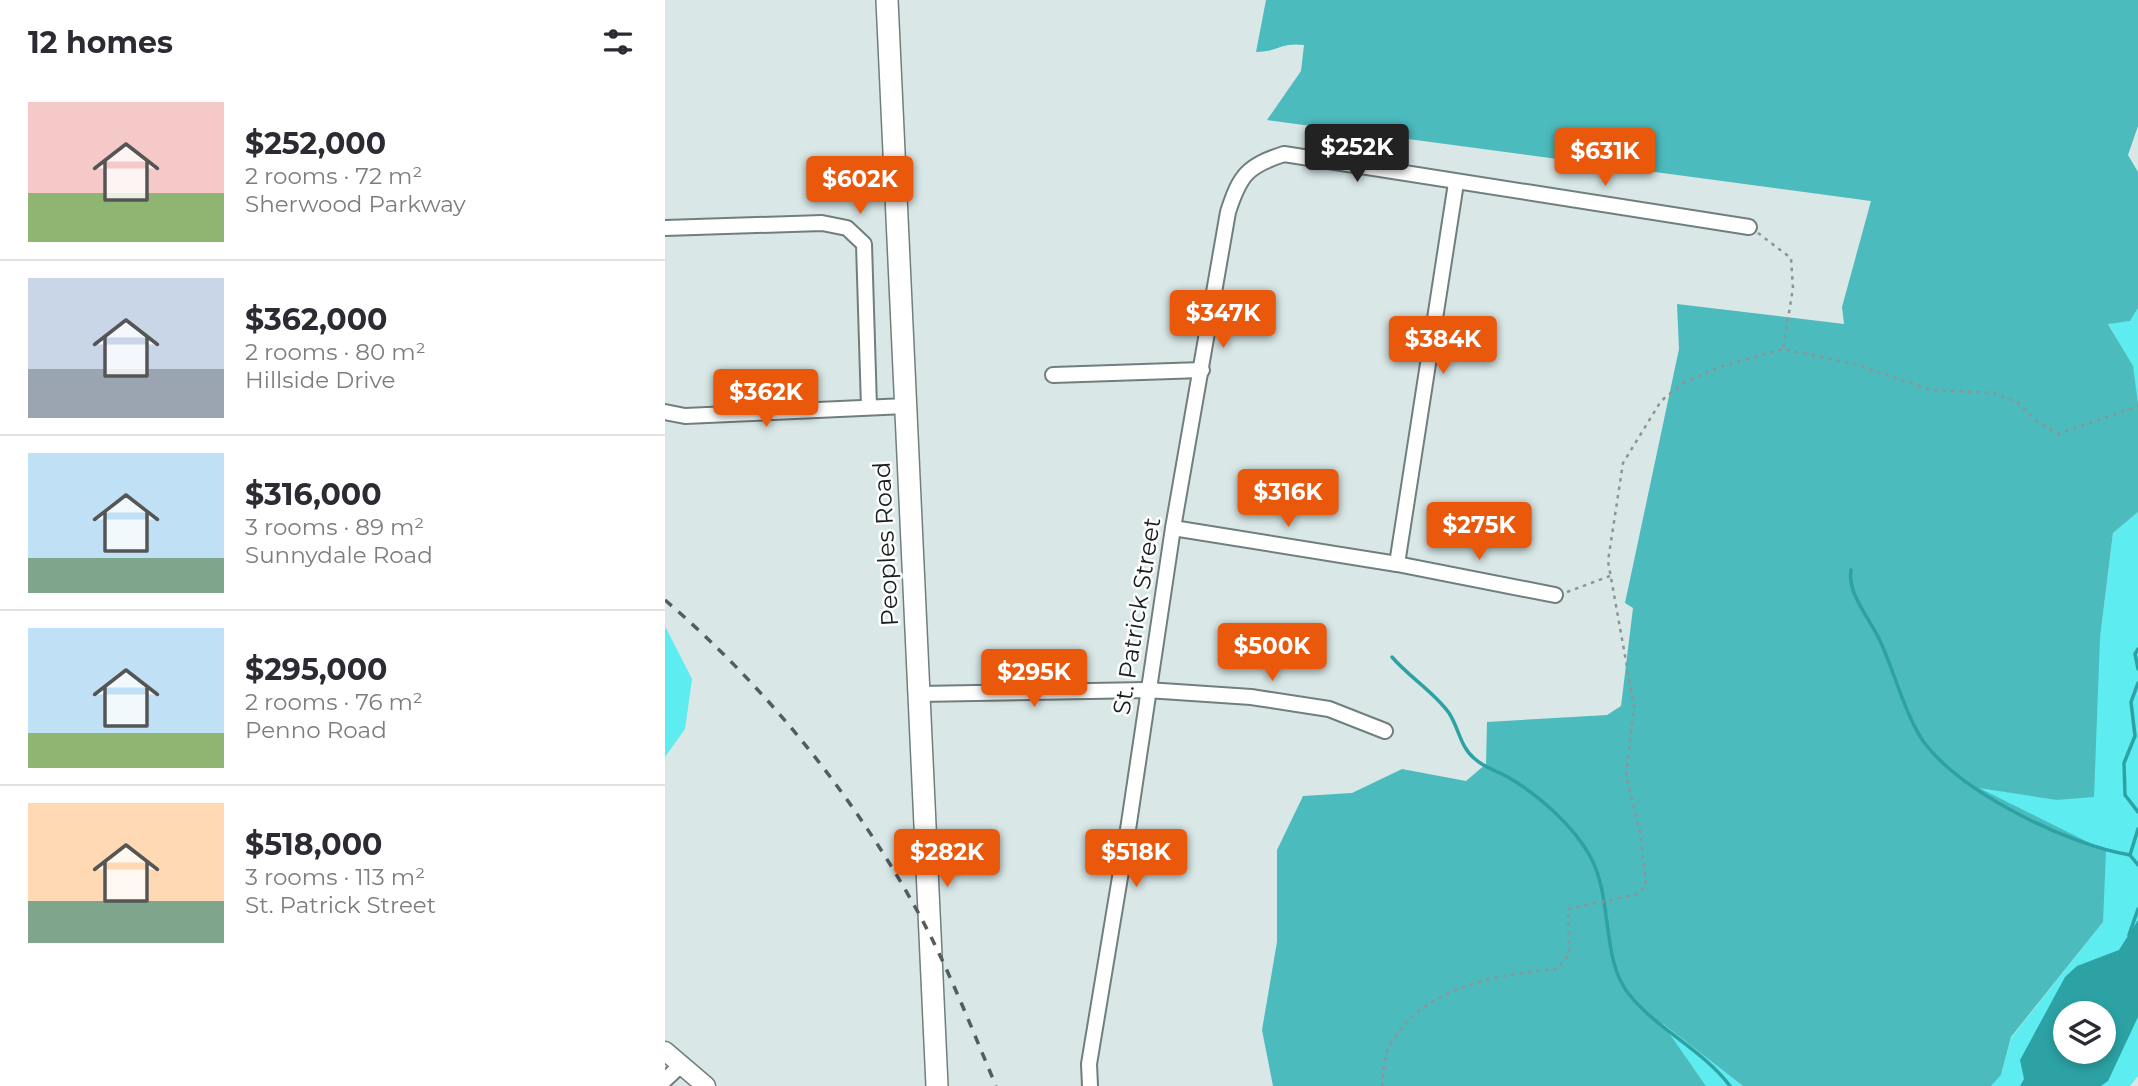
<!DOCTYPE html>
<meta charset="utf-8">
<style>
:root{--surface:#fff;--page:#f2f2f3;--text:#2b2b33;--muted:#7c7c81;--line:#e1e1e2;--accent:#ea580c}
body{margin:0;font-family:Montserrat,sans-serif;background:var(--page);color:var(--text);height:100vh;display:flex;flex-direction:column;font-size:26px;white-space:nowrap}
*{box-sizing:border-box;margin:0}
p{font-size:23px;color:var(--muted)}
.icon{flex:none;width:38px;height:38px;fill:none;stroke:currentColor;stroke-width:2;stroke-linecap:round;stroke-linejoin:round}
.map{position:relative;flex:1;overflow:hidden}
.sheet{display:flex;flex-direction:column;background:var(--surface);width:665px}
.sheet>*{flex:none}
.tools{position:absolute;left:1388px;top:1001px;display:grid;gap:14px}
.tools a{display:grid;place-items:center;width:63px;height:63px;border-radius:50%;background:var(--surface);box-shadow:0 4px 10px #0003;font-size:35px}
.price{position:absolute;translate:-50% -60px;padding:0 16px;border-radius:7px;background:var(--accent);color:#fff;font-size:23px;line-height:46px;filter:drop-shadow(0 2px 4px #0008)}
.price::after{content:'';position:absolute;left:50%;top:42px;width:21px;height:16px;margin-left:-10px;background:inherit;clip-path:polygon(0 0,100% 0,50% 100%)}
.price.on{background:#222;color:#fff}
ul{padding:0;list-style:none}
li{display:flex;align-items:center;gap:21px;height:175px;padding:0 28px}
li+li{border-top:2px solid var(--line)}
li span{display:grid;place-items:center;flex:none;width:196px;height:140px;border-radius:0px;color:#555}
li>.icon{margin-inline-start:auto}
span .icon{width:84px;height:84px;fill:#fffc;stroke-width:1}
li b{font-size:30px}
h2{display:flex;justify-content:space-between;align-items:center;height:84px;padding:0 28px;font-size:30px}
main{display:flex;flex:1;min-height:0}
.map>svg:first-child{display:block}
.green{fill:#5decf0;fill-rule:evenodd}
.forest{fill:#4cbbbe}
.water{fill:#2ca2a5;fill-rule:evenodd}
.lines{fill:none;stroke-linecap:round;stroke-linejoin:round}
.stream{stroke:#2ca2a5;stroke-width:3.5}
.minor-casing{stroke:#717e7e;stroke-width:18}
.tertiary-casing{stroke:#717e7e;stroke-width:21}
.secondary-casing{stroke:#717e7e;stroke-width:24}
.path{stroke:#8b9595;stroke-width:2.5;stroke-dasharray:3.5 5;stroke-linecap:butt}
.minor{stroke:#fff;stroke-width:14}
.tertiary{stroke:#fff;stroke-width:18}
.secondary{stroke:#fff;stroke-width:21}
.rail{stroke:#545c5c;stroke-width:3.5;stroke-dasharray:9 9;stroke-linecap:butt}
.labels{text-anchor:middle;stroke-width:5;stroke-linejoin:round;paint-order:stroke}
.street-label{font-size:24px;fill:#191e1e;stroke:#fff}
</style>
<main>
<section class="sheet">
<h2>12 homes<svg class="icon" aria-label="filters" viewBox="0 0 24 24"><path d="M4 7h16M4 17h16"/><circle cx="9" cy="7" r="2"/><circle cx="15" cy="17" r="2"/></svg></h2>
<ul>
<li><span style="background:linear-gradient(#f6c9c9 65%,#8fb573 0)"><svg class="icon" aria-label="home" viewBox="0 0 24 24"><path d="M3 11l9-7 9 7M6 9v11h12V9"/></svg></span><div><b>$252,000</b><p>2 rooms · 72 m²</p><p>Sherwood Parkway</p></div></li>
<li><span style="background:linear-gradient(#c9d6e8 65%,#9aa5b1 0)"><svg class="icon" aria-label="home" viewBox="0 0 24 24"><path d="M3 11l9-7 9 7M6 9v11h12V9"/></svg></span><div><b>$362,000</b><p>2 rooms · 80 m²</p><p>Hillside Drive</p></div></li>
<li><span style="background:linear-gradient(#bfe0f5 75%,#7fa58c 0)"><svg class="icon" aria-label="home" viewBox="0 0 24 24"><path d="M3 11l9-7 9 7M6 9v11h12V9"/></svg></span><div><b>$316,000</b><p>3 rooms · 89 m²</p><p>Sunnydale Road</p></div></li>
<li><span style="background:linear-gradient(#bfe0f5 75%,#8fb573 0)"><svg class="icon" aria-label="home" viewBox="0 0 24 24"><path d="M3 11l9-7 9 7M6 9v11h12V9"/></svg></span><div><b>$295,000</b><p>2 rooms · 76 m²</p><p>Penno Road</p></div></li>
<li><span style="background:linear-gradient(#ffd9b3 70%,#7fa58c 0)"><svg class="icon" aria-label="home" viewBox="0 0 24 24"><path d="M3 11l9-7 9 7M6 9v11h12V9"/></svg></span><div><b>$518,000</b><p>3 rooms · 113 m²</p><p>St. Patrick Street</p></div></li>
</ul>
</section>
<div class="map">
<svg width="1473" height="1086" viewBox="0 0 1473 1086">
<rect width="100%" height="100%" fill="#d9e7e7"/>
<g class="green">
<path d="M1473,308V403L1467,366L1443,323L1465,321Z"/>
<path d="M1473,512V1076L1465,1086H1326L1336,1075L1346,1038L1438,922L1311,787L1391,800L1435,638L1448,533ZM1400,1013H1438V1052H1400Z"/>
<path d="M0,626L27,679L20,729L0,757Z"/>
<path d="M995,1021L1078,1086H1041Z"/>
</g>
<path class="forest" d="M601,0H1473V126L1463,155L1473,172V308L1465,321L1443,324L1468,366L1473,403V512L1448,533L1435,638L1429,797L1391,800L1314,788L1441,851L1438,922L1346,1037L1336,1075L1326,1086H1078L997,1023L1041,1086H608L597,1030L612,942V850L638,796L687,793L737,769L801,781L821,764L822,722L942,715L956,706L968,608L960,603L1014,349L1012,304L1179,324L1177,307L1206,201L602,120L636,71L639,45C616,42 612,52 591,52Z"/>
<path class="water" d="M1473,920V1017L1443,1081L1436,1086H1355L1359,1079L1355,1060L1400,977L1412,966L1454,950ZM1400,1013H1438V1052H1400Z"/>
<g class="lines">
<g class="stream">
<path d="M1186,570C1182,595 1207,621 1216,643C1229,671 1242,721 1261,745C1301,795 1404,845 1465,855"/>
<path d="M1473,649L1470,654L1473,669"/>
<path d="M727,657C744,677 769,692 784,713C794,728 795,747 810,759C821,769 834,771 846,779C875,796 909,827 925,856C948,897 936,958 963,993C991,1029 1037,1049 1065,1086"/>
<path d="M1473,683L1466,702L1470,736L1459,763L1460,795L1473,812"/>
<path d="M1465,855L1473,829"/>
<path d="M1465,855L1473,865"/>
<path d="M1464,935L1473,909"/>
</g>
<defs>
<g id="minor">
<path d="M0,228L157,223L182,228L199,244L204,407"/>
<path d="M388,375L537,370"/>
<path d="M0,412L20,416L241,406"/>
<path d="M508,528L732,564L890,595"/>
<path d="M732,564L791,183"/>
<path d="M254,694L482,690L586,697L664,709L720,731"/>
<path d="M0,1080L16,1065"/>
<path d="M425,1086L424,1064L464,823L508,528L563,212C575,175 582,166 619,154L1084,227"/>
</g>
<path id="tertiary" d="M0,1051L41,1086"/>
<path id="secondary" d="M222,0L272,1086"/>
</defs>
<use href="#minor" class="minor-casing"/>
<use href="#tertiary" class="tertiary-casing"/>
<use href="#secondary" class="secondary-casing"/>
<g class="path">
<path d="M1093,233L1126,258L1128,288L1118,349"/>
<path d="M902,592L945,576"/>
<path d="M717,1086C719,1075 718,1059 723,1049C753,988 831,974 892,969L904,955L903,909L973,894L981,885L975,832L961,776L969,706L943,561L958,463L996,401L1018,383L1054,367L1118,349L1189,364L1267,390L1328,393L1352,402L1373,422L1393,434L1473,406"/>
</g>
<use href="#minor" class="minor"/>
<use href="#tertiary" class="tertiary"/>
<use href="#secondary" class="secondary"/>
<path class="rail" d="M0,600C105,690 199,808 263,931C288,980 309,1034 331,1086"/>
</g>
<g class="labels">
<g class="street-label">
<text transform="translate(221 544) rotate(-93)" y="8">Peoples Road</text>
<text transform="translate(472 616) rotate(-81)" y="8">St. Patrick Street</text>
</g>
</g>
</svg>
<div class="tools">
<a><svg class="icon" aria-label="layers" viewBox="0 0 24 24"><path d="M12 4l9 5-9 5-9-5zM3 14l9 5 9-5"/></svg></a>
</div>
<b class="price on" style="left:692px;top:184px">$252K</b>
<b class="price" style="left:940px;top:188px">$631K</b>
<b class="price" style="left:195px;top:216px">$602K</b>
<b class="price" style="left:558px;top:350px">$347K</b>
<b class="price" style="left:778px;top:376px">$384K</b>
<b class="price" style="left:101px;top:429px">$362K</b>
<b class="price" style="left:623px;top:529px">$316K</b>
<b class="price" style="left:814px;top:562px">$275K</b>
<b class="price" style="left:607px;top:683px">$500K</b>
<b class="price" style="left:369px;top:709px">$295K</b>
<b class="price" style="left:282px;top:889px">$282K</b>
<b class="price" style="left:471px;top:889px">$518K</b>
</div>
</main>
